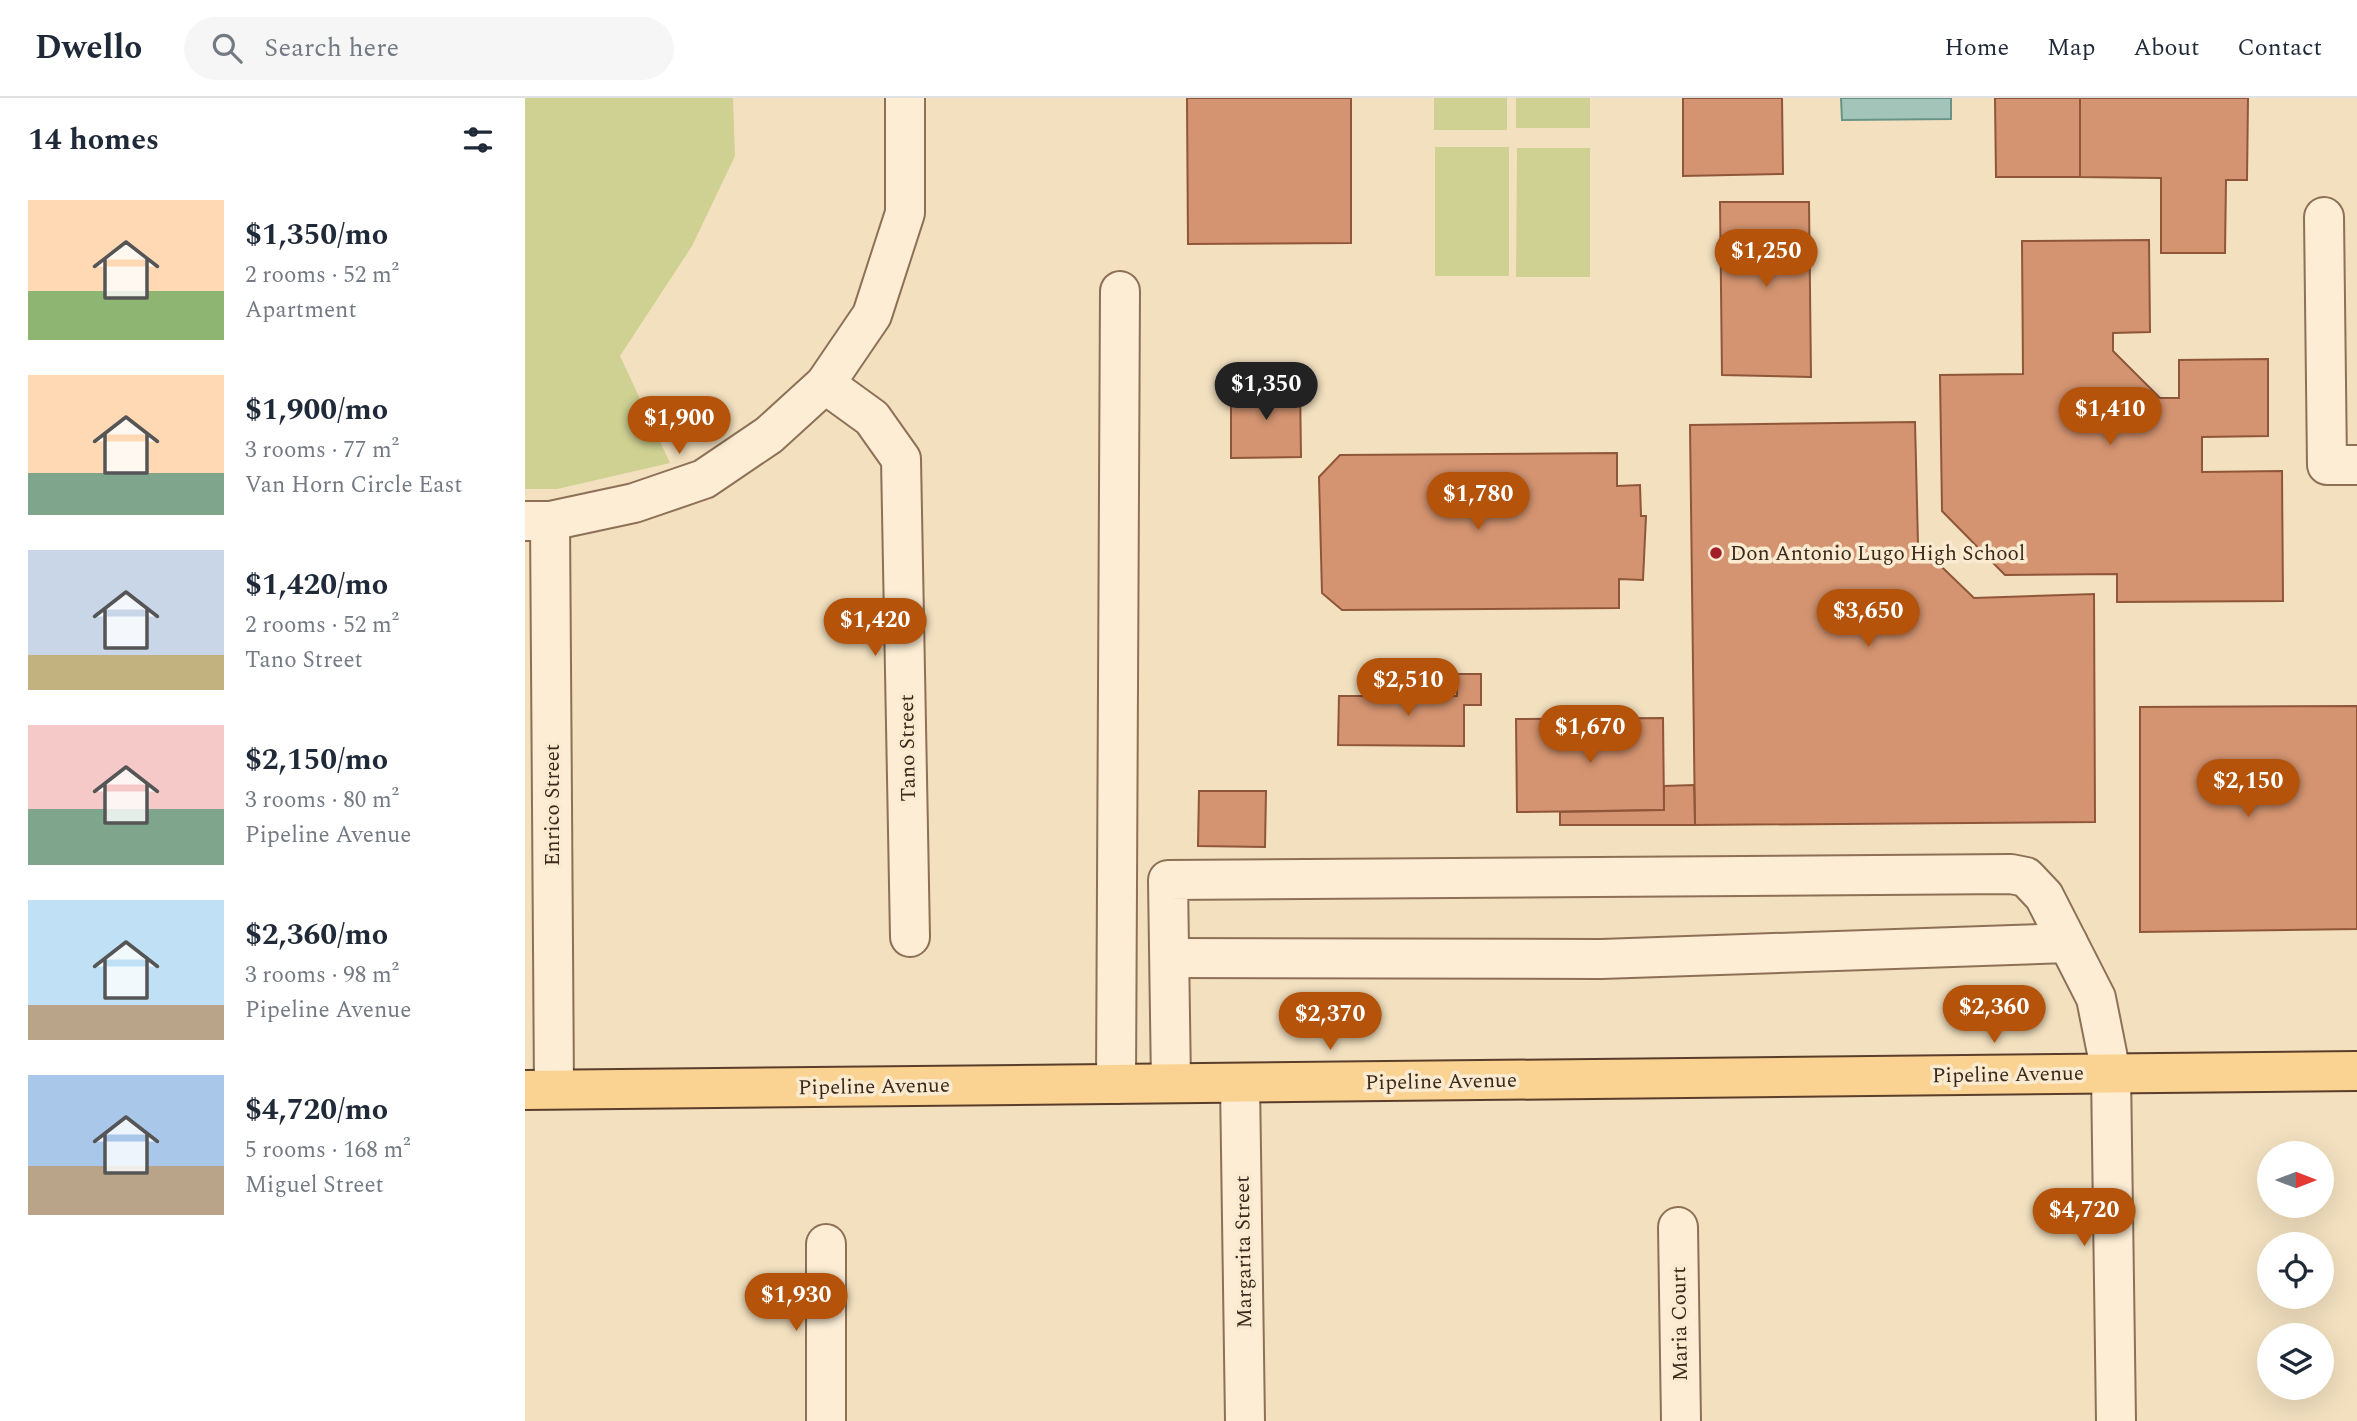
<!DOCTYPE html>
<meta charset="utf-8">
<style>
:root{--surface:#fff;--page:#f6f6f7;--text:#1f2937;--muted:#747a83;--line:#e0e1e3;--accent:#b45309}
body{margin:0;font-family:Spectral,serif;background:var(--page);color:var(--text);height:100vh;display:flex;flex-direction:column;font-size:26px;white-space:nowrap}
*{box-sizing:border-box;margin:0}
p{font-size:23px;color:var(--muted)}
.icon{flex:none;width:38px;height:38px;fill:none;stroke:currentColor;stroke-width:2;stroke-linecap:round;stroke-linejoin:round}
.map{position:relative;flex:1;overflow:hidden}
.side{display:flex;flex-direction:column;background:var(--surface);width:525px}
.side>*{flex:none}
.needle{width:46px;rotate:90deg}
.controls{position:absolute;left:1732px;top:1043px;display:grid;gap:14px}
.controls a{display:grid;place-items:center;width:77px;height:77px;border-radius:50%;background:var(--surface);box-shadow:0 7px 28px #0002;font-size:35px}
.price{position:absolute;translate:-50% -60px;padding:0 16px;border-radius:24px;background:var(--accent);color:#fff;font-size:23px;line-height:46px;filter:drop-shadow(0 2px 4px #0008)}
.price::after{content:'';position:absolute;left:50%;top:42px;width:21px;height:16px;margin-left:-10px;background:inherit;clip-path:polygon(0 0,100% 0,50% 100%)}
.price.current{background:#222;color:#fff}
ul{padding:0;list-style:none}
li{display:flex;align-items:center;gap:21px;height:175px;padding:0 28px}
li span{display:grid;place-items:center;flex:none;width:196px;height:140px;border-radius:0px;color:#555}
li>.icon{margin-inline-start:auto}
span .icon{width:84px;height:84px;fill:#fffc;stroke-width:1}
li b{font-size:30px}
h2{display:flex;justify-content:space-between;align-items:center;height:84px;padding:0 28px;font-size:30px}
header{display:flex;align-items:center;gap:42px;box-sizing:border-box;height:98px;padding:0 35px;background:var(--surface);border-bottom:2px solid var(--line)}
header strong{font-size:33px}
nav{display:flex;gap:38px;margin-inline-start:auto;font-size:24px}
.search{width:490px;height:63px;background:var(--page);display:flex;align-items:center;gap:18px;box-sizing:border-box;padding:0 24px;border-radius:38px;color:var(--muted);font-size:26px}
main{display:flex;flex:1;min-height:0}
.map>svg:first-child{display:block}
.green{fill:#ced192}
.water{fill:#a3c4b8;stroke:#699386;stroke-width:2}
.building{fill:#d49471;stroke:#8f5639;stroke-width:2}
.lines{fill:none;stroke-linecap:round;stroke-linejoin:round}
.minor-casing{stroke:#8d7056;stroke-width:42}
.major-casing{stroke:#5a3e2a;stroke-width:42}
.minor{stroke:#fcedd4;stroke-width:38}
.major{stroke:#fad393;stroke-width:38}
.poi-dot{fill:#a21f28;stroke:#f9ead0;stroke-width:2.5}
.labels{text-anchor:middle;stroke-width:7;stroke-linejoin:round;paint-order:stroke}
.poi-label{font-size:21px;fill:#3b291c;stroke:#f9ead0;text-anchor:start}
.street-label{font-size:21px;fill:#3b291c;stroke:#f9ead0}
</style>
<header>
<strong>Dwello</strong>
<div class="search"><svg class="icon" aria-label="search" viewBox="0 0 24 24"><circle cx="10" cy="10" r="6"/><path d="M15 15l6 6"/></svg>Search here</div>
<nav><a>Home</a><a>Map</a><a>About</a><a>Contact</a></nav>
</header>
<main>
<section class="side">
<h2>14 homes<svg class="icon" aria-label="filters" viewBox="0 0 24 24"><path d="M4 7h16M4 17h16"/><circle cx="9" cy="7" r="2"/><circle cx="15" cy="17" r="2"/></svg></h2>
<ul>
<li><span style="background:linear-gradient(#ffd9b3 65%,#8fb573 0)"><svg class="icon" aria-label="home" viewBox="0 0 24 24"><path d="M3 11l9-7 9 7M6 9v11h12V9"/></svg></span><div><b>$1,350/mo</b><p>2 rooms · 52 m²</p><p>Apartment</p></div></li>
<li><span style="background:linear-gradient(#ffd9b3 70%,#7fa58c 0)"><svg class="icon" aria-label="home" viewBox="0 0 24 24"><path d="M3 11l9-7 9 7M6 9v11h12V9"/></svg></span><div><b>$1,900/mo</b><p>3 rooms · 77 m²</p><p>Van Horn Circle East</p></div></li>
<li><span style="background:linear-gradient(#c9d6e8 75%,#c2b280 0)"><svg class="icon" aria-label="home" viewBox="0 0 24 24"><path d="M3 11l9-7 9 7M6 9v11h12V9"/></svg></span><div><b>$1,420/mo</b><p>2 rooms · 52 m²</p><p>Tano Street</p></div></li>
<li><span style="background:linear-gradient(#f6c9c9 60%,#7fa58c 0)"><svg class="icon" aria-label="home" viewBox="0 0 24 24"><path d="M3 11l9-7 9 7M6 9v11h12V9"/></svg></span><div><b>$2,150/mo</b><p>3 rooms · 80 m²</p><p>Pipeline Avenue</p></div></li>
<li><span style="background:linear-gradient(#bfe0f5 75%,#b9a48a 0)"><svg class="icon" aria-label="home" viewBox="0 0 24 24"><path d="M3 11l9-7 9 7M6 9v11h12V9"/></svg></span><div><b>$2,360/mo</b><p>3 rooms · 98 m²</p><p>Pipeline Avenue</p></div></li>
<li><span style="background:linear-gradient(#a9c7e8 65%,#b9a48a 0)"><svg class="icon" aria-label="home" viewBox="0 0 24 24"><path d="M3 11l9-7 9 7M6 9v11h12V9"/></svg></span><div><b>$4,720/mo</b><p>5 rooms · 168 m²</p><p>Miguel Street</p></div></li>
</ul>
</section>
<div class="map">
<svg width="1832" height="1323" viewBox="0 0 1832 1323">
<rect width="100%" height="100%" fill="#f2e0bf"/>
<g class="green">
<path d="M0,0H208L210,58L167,148L95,258L145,365L32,391H0Z"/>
<rect x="909" y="0" width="73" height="32"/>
<rect x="991" y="0" width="74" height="30"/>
<rect x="910" y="49" width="74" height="129"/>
<path d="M992,50H1065V179H991Z"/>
</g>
<path class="water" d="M1316,0H1426V21L1317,22Z"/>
<g class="building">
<path d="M662,0H826V145L663,146Z"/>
<path d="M1158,0H1257L1258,76L1158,78Z"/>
<path d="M1470,0H1555V79H1471Z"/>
<path d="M1555,0H1723L1722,82H1701L1700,155H1636V80L1555,79Z"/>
<path d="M1195,104H1284L1286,279L1197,277Z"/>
<path d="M1624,142L1625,234L1588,235V253L1635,300H1654V262L1743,261V338L1677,339V374L1757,373L1758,503L1592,504V476L1480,477L1417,413L1415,277L1498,276L1497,143Z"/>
<path d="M775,287L776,359L706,360V288Z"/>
<path d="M1390,324L1393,446L1449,500L1569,496L1570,724L1170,727L1165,327Z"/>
<path d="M1092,355V388L1115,387L1116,418H1121L1118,482L1094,481V510L817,512L797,495L794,379L815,357Z"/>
<path d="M932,576H956V607H939V648L813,647L814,598H932Z"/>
<path d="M1832,608V831L1615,834V609Z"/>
<path d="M1138,620L1139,712L992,714L991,621Z"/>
<path d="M1169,687L1170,727H1035V714L1139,712V688Z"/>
<path d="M674,693H741L740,749L673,748Z"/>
</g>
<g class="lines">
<defs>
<g id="minor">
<path d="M1799,119L1802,367H1832"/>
<path d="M300,286L347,320L376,361L385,839"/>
<path d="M0,423H25L109,405L179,381L244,337L300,286L347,217L380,115V0"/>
<path d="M25,423L29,991"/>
<path d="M645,860L1076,861L1543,845"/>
<path d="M646,985L643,782L1486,776L1501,779L1519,798L1571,900L1586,975L1591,1323"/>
<path d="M715,985L720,1323"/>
<path d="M591,986L595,193"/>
<path d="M1153,1129L1156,1323"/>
<path d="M301,1146V1323"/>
</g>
<path id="major" d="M0,992L1832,973"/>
</defs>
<use href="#minor" class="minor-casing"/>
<use href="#major" class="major-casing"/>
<use href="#minor" class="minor"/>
<use href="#major" class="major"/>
</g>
<circle class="poi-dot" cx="1191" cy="455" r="7"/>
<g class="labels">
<g class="poi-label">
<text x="1205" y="462">Don Antonio Lugo High School</text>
</g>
<g class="street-label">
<text transform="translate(382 650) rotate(-91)" y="7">Tano Street</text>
<text transform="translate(27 707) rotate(-90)" y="7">Enrico Street</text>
<text transform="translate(1483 976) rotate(-1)" y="7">Pipeline Avenue</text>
<text transform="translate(916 983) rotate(-1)" y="7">Pipeline Avenue</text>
<text transform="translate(349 988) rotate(-1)" y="7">Pipeline Avenue</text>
<text transform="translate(718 1154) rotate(-91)" y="7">Margarita Street</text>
<text transform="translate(1154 1226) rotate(-91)" y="7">Maria Court</text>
</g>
</g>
</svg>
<div class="controls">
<a><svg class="needle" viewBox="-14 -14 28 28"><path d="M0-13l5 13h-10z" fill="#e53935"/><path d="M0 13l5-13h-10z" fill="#747a83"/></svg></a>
<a><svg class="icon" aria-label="locate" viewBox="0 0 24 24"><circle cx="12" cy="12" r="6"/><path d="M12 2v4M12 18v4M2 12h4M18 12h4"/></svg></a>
<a><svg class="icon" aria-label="layers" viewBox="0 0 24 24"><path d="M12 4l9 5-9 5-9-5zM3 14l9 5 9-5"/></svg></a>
</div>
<b class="price" style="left:1241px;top:191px">$1,250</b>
<b class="price current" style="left:741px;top:324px">$1,350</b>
<b class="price" style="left:1585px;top:349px">$1,410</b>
<b class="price" style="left:154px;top:358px">$1,900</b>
<b class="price" style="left:953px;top:434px">$1,780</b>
<b class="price" style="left:1343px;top:551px">$3,650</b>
<b class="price" style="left:350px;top:560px">$1,420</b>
<b class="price" style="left:883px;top:620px">$2,510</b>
<b class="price" style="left:1065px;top:667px">$1,670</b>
<b class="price" style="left:1723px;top:721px">$2,150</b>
<b class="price" style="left:1469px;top:947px">$2,360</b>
<b class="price" style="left:805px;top:954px">$2,370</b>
<b class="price" style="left:1559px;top:1150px">$4,720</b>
<b class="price" style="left:271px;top:1235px">$1,930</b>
</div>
</main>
